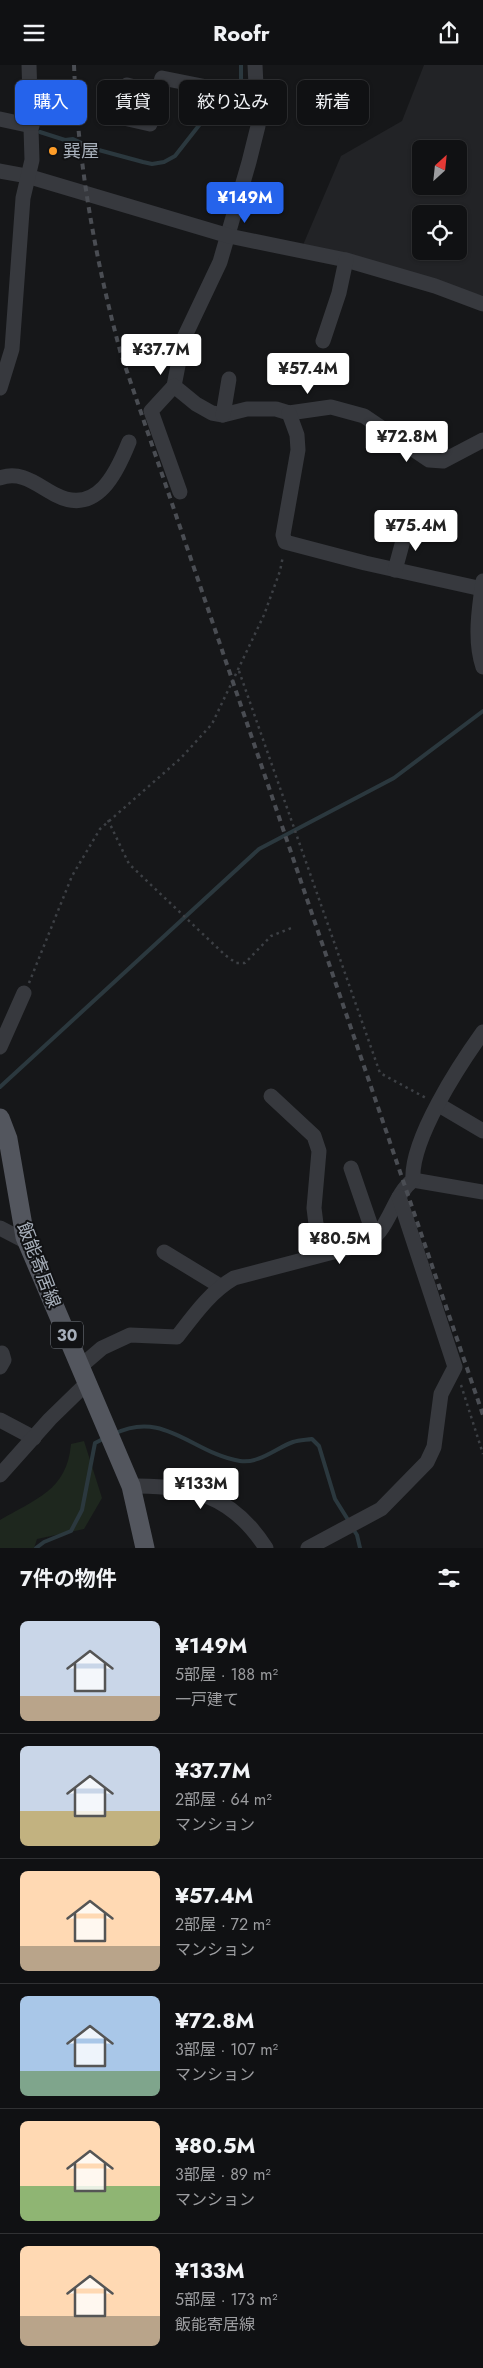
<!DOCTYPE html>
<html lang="ja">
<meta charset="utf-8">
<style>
:root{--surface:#101113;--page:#1e1f21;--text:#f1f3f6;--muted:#9c9da0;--line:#303133;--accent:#2563eb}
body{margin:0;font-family:Jost,"Noto Sans JP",sans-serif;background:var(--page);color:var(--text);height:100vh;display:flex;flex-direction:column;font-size:19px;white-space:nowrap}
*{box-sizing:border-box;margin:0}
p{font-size:16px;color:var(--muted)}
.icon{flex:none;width:28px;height:28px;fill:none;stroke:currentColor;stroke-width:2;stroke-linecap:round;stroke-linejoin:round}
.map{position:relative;height:1483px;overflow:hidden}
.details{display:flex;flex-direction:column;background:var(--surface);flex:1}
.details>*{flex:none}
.banner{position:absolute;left:15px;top:15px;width:454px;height:45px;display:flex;gap:10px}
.needle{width:32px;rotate:27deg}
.controls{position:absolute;left:412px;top:75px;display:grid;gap:10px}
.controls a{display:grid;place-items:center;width:55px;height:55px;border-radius:8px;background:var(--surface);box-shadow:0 1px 4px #0004,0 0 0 1px var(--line);font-size:25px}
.price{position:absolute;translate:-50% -42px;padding:0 11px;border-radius:5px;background:#fff;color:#222;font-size:16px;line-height:32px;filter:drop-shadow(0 1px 2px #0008)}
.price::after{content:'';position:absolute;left:50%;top:30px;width:15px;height:11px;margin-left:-8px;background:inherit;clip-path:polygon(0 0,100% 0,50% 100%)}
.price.on{background:var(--accent);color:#fff}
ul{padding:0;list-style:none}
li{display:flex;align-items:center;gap:15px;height:125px;padding:0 20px}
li+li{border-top:1px solid var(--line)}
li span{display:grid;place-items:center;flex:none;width:140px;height:100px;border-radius:8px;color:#555}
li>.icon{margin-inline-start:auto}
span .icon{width:60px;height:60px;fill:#fffc;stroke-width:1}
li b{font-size:21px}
h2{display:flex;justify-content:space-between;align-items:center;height:60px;padding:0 20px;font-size:21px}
.chip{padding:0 18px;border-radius:8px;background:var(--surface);box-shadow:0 1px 4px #0004,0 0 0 1px var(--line);font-size:18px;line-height:45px}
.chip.on{background:var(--accent);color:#fff}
header{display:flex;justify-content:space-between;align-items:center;height:65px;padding:0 20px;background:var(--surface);font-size:22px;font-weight:700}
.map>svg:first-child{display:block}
.built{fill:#222326;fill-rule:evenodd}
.green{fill:#1e271e}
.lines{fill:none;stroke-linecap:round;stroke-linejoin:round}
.stream{stroke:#2b383e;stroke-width:4}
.path{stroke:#3d4045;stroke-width:2.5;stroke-dasharray:2.5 4;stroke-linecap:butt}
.minor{stroke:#37393e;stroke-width:15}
.major{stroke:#53565e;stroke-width:19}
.rail{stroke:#4a4d53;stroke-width:4;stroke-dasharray:6 5;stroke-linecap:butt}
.poi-dot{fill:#ff9d28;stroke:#111214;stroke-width:2}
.labels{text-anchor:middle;stroke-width:4;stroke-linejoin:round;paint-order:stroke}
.shield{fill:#111214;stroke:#7a8088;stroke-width:1}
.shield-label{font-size:16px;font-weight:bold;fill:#a7afba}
.poi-label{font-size:18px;fill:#a7afba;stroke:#111214;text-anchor:start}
.street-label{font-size:18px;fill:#a7afba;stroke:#111214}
</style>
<header><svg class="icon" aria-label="menu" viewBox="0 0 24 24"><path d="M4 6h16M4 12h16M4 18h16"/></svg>Roofr<svg class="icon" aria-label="share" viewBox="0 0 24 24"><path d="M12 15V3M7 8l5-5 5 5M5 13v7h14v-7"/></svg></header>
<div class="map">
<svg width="483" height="1483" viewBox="0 0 483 1483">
<rect width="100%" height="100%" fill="#161719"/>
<path class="built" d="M424,0H483V231L303,180L341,91L402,56ZM421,84H459V121H421ZM421,149H459V186H421Z"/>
<path class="green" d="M84,1376L102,1433L84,1464L37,1474L34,1483H0V1455C35,1434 67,1426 71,1379Z"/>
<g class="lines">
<g class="stream">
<path d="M241,14V0"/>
<path d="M40,67L65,75L73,74L95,84L143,97L152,99L164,97L175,91L204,54L223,39"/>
<path d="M0,1022L259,784L394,713L483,646"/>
<path d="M114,1369C164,1344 192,1388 240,1396C259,1399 276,1383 293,1377C299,1375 306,1375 312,1374L319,1381L335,1434L350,1458"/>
<path d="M353,1464L357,1470L360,1483"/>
<path d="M36,1483L44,1477L71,1466L82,1445L95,1378L105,1373"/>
</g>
<g class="path">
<path d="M239,606L380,1008L426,1033"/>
<path d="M108,755L129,799L225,890L236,898H245L271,871L294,862"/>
<path d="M29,918L72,811L100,764L181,693L212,659L264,550L280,506L283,491"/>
<path d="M461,1320L483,1389"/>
</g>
<g class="minor">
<path d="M255,0L258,61L249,97L220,197L183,275L174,321L196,339L212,348L223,350L247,344H276L289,348L331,342L364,351L429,395L443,396L483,375"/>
<path d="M127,20L158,28"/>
<path d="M115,51L150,59L162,13L256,32"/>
<path d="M0,54L32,61"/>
<path d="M0,106L27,111L229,171L346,195L435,221L483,239"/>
<path d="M323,276L339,228L346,195"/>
<path d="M174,321L151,346L180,427"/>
<path d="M0,323L12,284L23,133L32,95L29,0"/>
<path d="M289,348L297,370L298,385L283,470L285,477L365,498L482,524"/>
<path d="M223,350L229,314"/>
<path d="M0,413C22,405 38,421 56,430C97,451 117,407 129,377"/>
<path d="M395,505L407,461"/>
<path d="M483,516C479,543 474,576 483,602"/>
<path d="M0,982L24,928"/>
<path d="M271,1031L314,1071L319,1086L314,1143L316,1159L330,1187"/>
<path d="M439,1040L483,1066"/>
<path d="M351,1103L375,1173"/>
<path d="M413,1115L483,1127"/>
<path d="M0,1163L27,1177"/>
<path d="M164,1187L220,1221"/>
<path d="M81,1301L102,1283L130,1270L177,1272C194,1250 210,1227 234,1213L360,1180C390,1171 390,1133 413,1115C410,1075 460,999 483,967"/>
<path d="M0,1302L4,1295L2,1288"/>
<path d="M0,1355L34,1373"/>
<path d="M0,1410L50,1354L88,1317"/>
<path d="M131,1421C191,1420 232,1430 266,1483"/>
<path d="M308,1483L381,1444L427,1397L434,1382L441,1329L455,1302L399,1132"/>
</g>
<path class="major" d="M0,1053L8,1074L25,1172L131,1421L145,1483"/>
<path class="rail" d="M74,0C78,98 95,194 121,289L483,1350"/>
</g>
<circle class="poi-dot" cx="53" cy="86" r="5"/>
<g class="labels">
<rect class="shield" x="51" y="1256.5" width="32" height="27" rx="4"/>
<g class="shield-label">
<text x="67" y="1276">30</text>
</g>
<g class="poi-label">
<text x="63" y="92">巽屋</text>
</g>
<g class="street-label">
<text transform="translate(39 1200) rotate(69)" y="6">飯能寄居線</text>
</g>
</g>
</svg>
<div class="controls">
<a><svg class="needle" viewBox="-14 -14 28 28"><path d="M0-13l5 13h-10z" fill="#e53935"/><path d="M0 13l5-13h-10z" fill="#9c9da0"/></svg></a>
<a><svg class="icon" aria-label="locate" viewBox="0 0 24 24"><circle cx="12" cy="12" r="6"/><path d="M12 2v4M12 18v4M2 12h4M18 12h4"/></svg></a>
</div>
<b class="price on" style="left:245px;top:159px">¥149M</b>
<b class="price" style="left:161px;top:311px">¥37.7M</b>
<b class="price" style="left:308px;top:330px">¥57.4M</b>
<b class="price" style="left:407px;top:398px">¥72.8M</b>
<b class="price" style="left:416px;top:487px">¥75.4M</b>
<b class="price" style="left:340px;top:1200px">¥80.5M</b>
<b class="price" style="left:201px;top:1445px">¥133M</b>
<div class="banner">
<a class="chip on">購入</a>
<a class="chip">賃貸</a>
<a class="chip">絞り込み</a>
<a class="chip">新着</a>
</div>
</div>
<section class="details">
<h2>7件の物件<svg class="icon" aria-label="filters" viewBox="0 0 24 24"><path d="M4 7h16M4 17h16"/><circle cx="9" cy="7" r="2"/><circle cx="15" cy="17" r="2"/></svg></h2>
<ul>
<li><span style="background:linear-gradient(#c9d6e8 75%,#b9a48a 0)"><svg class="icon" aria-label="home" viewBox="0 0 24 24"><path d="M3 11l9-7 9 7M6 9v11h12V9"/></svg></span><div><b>¥149M</b><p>5部屋 · 188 m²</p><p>一戸建て</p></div></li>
<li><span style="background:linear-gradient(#c9d6e8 65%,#c2b280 0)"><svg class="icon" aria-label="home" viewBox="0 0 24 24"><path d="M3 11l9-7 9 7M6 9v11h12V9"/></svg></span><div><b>¥37.7M</b><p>2部屋 · 64 m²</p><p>マンション</p></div></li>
<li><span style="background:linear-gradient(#ffd9b3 75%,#b9a48a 0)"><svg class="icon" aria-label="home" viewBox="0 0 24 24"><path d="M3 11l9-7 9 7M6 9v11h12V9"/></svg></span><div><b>¥57.4M</b><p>2部屋 · 72 m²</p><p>マンション</p></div></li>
<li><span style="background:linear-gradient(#a9c7e8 75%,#7fa58c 0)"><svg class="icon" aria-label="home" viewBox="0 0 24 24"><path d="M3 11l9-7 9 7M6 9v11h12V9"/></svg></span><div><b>¥72.8M</b><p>3部屋 · 107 m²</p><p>マンション</p></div></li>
<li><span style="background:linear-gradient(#ffd9b3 65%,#8fb573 0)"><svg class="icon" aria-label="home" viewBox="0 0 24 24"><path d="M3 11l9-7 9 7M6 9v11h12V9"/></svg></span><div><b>¥80.5M</b><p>3部屋 · 89 m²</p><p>マンション</p></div></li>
<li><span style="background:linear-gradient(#ffd9b3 70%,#b9a48a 0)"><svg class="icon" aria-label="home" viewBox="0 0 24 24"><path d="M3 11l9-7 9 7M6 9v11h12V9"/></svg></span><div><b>¥133M</b><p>5部屋 · 173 m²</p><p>飯能寄居線</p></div></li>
</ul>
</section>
